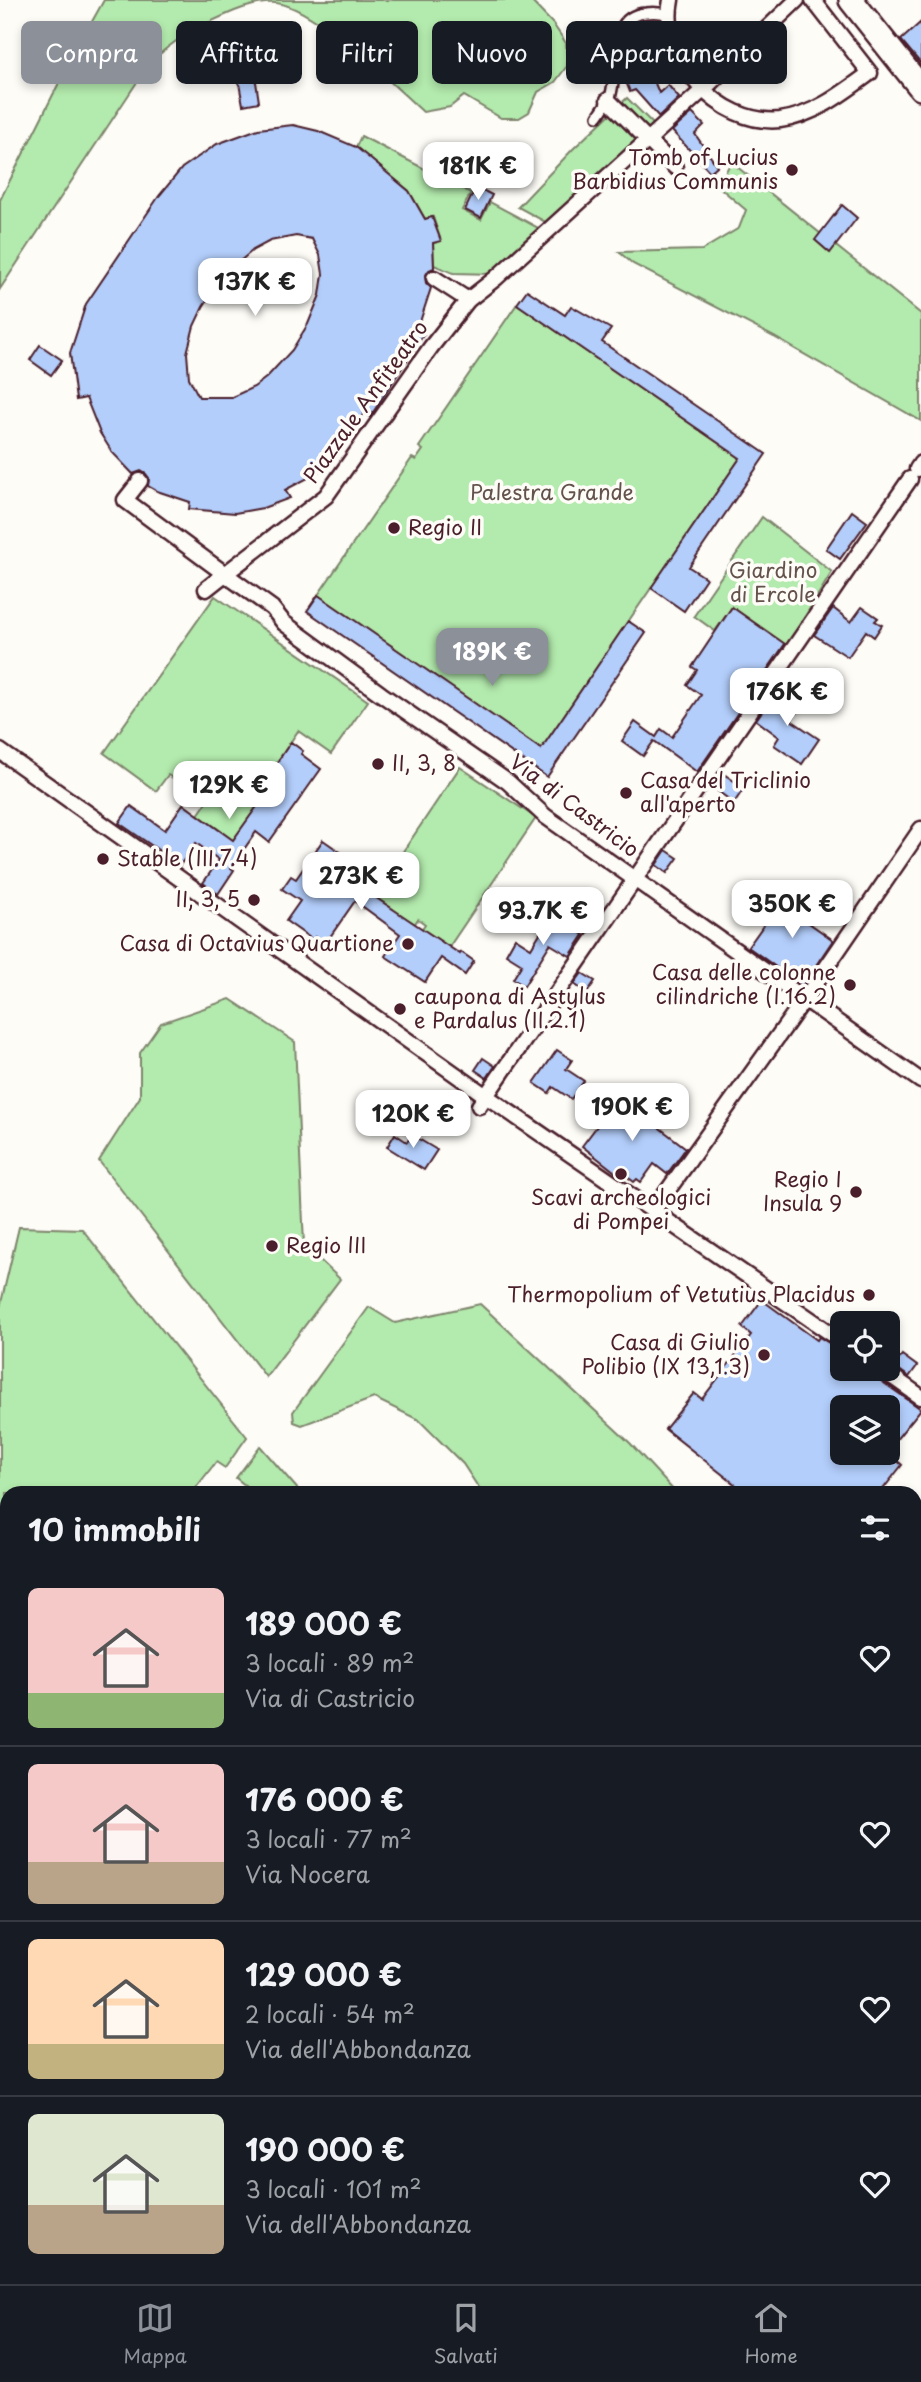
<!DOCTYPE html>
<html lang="it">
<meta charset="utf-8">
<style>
:root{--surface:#171b24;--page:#20242c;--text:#f1f3f6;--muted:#9ea1a6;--line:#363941;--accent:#8c9099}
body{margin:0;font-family:"Playpen Sans",sans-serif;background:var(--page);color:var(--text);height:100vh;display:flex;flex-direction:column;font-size:26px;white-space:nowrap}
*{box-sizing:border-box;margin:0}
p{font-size:23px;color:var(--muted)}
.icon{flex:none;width:38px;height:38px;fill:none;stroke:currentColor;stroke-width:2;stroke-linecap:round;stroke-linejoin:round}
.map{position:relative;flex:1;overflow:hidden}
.drawer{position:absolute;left:0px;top:1486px;width:922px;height:800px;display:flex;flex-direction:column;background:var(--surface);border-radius:21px 21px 0 0;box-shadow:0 4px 10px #0003}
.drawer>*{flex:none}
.top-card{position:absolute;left:21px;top:21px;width:880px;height:63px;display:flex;gap:14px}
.fabs{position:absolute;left:830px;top:1311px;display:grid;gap:14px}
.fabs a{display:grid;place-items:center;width:70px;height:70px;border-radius:10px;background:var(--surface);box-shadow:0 4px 10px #0003;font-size:35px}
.price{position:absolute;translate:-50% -60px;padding:0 16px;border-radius:14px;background:#fff;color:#222;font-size:23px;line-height:46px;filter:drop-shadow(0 2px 4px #0008)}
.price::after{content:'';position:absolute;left:50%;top:42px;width:21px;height:16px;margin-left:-10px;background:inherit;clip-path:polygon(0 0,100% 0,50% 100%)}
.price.current{background:var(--accent);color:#fff}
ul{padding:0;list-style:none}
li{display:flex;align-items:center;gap:21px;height:175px;padding:0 28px}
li+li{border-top:2px solid var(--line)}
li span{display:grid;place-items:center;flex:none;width:196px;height:140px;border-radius:10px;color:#555}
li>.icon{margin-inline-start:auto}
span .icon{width:84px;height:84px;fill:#fffc;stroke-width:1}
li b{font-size:30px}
h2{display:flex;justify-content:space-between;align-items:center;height:84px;padding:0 28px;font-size:30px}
.tag{padding:0 24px;border-radius:10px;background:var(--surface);box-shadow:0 4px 10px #0003;font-size:24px;line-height:63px}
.tag.current{background:var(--accent);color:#fff}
.tabs{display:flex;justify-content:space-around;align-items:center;height:98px;border-top:2px solid var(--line);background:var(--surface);font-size:19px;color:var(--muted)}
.tabs a{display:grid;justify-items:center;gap:4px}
.tabs .current{color:var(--accent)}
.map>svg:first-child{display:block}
.green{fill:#b3eaad;stroke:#7e846c;stroke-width:2}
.building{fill:#b3cefb;stroke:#4a1f2b;stroke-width:2;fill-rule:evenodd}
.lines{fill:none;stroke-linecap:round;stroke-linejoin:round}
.service-casing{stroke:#4a1f2b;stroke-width:14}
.pedestrian-casing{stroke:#4a1f2b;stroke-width:19}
.tertiary-casing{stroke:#4a1f2b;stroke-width:28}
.service{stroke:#fdfcf7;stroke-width:9}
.pedestrian{stroke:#fdfcf7;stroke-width:14}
.tertiary{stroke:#fdfcf7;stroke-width:23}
.poi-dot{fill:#4a1f2b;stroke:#fdfcf7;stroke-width:2.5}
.labels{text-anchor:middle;stroke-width:7;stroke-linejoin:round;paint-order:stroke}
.poi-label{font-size:21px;fill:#4a1f2b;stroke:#fdfcf7;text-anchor:end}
.street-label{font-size:21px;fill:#4a1f2b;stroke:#fdfcf7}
.park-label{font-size:21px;fill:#64524c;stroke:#fdfcf7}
</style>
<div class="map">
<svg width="921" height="2284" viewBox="0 0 921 2284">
<rect width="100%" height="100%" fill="#fdfcf7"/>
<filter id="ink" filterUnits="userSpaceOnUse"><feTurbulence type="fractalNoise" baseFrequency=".0143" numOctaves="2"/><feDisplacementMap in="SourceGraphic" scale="14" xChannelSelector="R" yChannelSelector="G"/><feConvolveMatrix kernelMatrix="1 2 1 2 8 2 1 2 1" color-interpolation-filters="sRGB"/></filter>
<g filter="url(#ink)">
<g class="green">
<path d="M104,0H530L553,24L566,43L567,66L555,82L538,92L529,112L519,118H501L464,96L450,107L423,112C392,84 315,7 276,3C254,1 229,13 210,22C184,35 163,47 145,70L0,289V200L70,61Z"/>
<path d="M627,98L655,126L549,224L518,207L573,149Z"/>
<path d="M361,136L471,193L462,210L481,220L490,202L542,230L495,274L453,273L434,265L433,243L441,241L433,217L425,219L409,191L356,147Z"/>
<path d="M731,162L921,314V421L774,337L633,264L619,252L702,250L739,228L746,210L718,186Z"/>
<path d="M517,304L740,458L541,749L318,595L412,458L416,460L423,450L419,447Z"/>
<path d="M762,517L832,572L787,646L732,607L715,631L694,616Z"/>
<path d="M215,596L368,701L331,754L298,731L271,771L278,777L225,852L221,831L198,815L209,799L194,788L196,785L187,779L182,786L180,778L174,779L168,775L156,791L104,753Z"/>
<path d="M460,767L536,818L449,947L417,936L425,924L418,919L410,931L388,916L393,909L382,902L365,908Z"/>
<path d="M230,999L295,1042L304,1245L340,1279L266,1377L99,1161L140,1097V1053L161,1023Z"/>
<path d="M19,1227L82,1229L247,1437L225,1468L216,1462L195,1489L198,1493H7V1509L0,1505V1307Z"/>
<path d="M480,1304L630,1443L676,1493H482L463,1464L419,1420L374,1398L302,1425L294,1422L293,1412L369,1307L395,1323Z"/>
<path d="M260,1446L301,1493H241L246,1486L236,1478Z"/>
<path d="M0,1618L7,1621V1699L0,1679Z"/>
<path d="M7,2112V2278L101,2279L103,2284H0V2115Z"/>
<path d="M175,2279V2278L622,2279L621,2284H176Z"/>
</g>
<g class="building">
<path d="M921,22V64L901,40Z"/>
<path d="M647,64L659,93L668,85L679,98L659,117L635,90L630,92L623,74Z"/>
<path d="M255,75L259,102L243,105L238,78Z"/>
<path d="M692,113L704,125L695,134L717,166L710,172L672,131Z"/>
<path d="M293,125L318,131L356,147L409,191L425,219L432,217L441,241L433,243L434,268L429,270L425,277L426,283L431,288L417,331L424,334L370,417L365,412L331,462L312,476L285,490L290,498L263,508L235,513L189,509L190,502L157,491L148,486L149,478L146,474L141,471L133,474L112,452L100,433L86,398L76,400L70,353L86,304L159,196L182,168L217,144L258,129ZM296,236L312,239L320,255L323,274L320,295L308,324L292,350L267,377L254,387L232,397H199L189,378L187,353L194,326L203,307L214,290L231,269L253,250L270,241Z"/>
<path d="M476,187L492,195L481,218L465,210Z"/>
<path d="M842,205L857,218L830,253L815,240Z"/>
<path d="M527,290L565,315L571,306L611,329L602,342L766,454L689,567L706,578L684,611L651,588L740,458L517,304Z"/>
<path d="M40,345L62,360L51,375L30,360Z"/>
<path d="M852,511L867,522L840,559L826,549Z"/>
<path d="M318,595L541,749L628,621L646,633L547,777L307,611Z"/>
<path d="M732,607L785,644L697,772L654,741L643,756L622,741L635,722L656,737L661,729L672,737L701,695L687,685L697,670L692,667Z"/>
<path d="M862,607L878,618L875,621L882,625L874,637L866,631L848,657L814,635L833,608L851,622Z"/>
<path d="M775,692L799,709L791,720L819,739L802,764L774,745L779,737L756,720Z"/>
<path d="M291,742L303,751L301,754L321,769L269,842L256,832L231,868L234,870L218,894L203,883L219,860L196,843L180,865L119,823L131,806L165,830L183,804L233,840L278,777L271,771Z"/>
<path d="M721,772L744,788L734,803L711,786Z"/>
<path d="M323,840L359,865L357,867L371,877L363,889L460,954L461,952L474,961L465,975L441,958L425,982L385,956L400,934L355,901L325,944L315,937L313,940L286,921L300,901L282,889L291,876L296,879Z"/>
<path d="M666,850L678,858L667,873L656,865Z"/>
<path d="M799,891L814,901L802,918L833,940L802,986L748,947L780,902L788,908Z"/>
<path d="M551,915L584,935L570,956L550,944L524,986L513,979L522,964L506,954L515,938L531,948Z"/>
<path d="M582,973L595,981L587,993L574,984Z"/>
<path d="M557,1050L572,1060L566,1069L584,1081L571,1099L553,1087L549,1093L534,1083Z"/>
<path d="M483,1058L495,1066L487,1078L475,1070Z"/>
<path d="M619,1097L686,1148L667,1174L654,1164L641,1182L637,1179L634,1182L621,1172L619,1175L582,1146Z"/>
<path d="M395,1134L407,1142L412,1135L437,1150L424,1170L387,1147Z"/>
<path d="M762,1300L817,1340L819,1337L842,1351V1368H868L874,1376L921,1409L887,1451V1407H842V1452H887L902,1465L880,1493H746L665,1429L694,1393L702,1399L751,1335L742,1327Z"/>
<path d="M902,1355L917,1366L909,1377L894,1366Z"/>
</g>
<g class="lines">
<defs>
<path id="service" d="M598,116C602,110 607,103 610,97C620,71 605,15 646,13C654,12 660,12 668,15"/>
<g id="pedestrian">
<path d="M671,0C659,59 719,126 780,120C813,116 843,93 870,73L813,0"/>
<path d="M608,100L675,167"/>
<path d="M434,278L468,300"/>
<path d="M917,469L921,463"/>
<path d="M140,481L125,500L225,574L326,496L431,347L468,300L496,278L704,89L797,0"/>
<path d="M206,589L225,574L272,608L284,623L381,694L508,782L545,816L921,1081"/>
<path d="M0,751L486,1096L842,1341"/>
<path d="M479,1106L910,479"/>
<path d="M653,1211L804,1000L921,829"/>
<path d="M880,1368L921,1397"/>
<path d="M0,1570L7,1575"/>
<path d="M915,2011L921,2015"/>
<path d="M915,2060L921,2049"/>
<path d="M915,2215L921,2218"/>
<path d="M656,2284L658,2278"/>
<path d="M877,2284L879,2278"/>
</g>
<path id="tertiary" d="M851,0L921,88"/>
</defs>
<use href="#service" class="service-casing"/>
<use href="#pedestrian" class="pedestrian-casing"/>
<use href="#tertiary" class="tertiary-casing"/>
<use href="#service" class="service"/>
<use href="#pedestrian" class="pedestrian"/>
<use href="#tertiary" class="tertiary"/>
</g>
</g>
<g class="poi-dot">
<circle cx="792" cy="170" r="7"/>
<circle cx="394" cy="528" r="7"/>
<circle cx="378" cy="764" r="7"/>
<circle cx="626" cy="793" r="7"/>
<circle cx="103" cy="859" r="7"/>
<circle cx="254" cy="900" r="7"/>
<circle cx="408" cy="944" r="7"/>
<circle cx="850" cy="985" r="7"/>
<circle cx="400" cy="1009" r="7"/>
<circle cx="621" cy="1174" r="7"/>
<circle cx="856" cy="1192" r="7"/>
<circle cx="272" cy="1246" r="7"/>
<circle cx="869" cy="1295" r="7"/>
<circle cx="764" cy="1355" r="7"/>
</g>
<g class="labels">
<g class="poi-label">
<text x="778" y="165">Tomb of Lucius<tspan x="778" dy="24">Barbidius Communis</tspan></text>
<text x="408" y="535" text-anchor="start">Regio II</text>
<text x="392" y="771" text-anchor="start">II, 3, 8</text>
<text x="640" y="788" text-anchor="start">Casa del Triclinio<tspan x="640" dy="24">all'aperto</tspan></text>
<text x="117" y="866" text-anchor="start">Stable (III.7.4)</text>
<text x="240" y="907">II, 3, 5</text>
<text x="394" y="951">Casa di Octavius Quartione</text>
<text x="836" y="980">Casa delle colonne<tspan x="836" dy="24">cilindriche (I.16.2)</tspan></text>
<text x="414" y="1004" text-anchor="start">caupona di Astylus<tspan x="414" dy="24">e Pardalus (II.2.1)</tspan></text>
<text x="842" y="1187">Regio I<tspan x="842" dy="24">Insula 9</tspan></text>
<text x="621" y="1205" text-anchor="middle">Scavi archeologici<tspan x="621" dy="24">di Pompei</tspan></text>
<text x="286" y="1253" text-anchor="start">Regio III</text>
<text x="855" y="1302">Thermopolium of Vetutius Placidus</text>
<text x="750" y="1350">Casa di Giulio<tspan x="750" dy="24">Polibio (IX 13,1.3)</tspan></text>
</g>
<g class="street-label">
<text transform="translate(366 402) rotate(-54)" y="7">Piazzale Anfiteatro</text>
<text transform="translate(574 806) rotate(37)" y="7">Via di Castricio</text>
</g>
<g class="park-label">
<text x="552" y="500">Palestra Grande</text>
<text x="773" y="578">Giardino<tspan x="773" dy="24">di Ercole</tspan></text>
</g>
</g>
</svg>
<div class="fabs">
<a><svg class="icon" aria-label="locate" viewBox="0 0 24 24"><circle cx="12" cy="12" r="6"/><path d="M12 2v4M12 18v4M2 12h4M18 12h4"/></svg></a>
<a><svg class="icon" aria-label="layers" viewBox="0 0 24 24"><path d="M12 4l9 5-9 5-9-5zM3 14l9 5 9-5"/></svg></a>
</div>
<b class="price" style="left:478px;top:202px">181K €</b>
<b class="price" style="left:255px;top:318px">137K €</b>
<b class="price current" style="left:492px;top:688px">189K €</b>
<b class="price" style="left:787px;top:728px">176K €</b>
<b class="price" style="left:229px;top:821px">129K €</b>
<b class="price" style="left:361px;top:912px">273K €</b>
<b class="price" style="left:792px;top:940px">350K €</b>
<b class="price" style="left:543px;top:947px">93.7K €</b>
<b class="price" style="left:632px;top:1143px">190K €</b>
<b class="price" style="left:413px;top:1150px">120K €</b>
<div class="top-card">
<a class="tag current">Compra</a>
<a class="tag">Affitta</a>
<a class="tag">Filtri</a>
<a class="tag">Nuovo</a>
<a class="tag">Appartamento</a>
</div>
<section class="drawer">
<h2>10 immobili<svg class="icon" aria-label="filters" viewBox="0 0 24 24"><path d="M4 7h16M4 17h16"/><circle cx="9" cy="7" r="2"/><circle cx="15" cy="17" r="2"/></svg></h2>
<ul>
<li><span style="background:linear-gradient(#f6c9c9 75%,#8fb573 0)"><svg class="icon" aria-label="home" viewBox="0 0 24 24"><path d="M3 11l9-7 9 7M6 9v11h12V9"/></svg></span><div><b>189 000 €</b><p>3 locali · 89 m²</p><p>Via di Castricio</p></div><svg class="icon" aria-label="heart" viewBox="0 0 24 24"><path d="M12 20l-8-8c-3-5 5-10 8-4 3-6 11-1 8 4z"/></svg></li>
<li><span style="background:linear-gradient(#f6c9c9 70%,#b9a48a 0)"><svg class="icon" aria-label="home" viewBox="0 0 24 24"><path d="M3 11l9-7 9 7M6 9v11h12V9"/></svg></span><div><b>176 000 €</b><p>3 locali · 77 m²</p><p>Via Nocera</p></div><svg class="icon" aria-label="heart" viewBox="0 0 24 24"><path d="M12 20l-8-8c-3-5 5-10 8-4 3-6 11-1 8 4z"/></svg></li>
<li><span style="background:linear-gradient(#ffd9b3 75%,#c2b280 0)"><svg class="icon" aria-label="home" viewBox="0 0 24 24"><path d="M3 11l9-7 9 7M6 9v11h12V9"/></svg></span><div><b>129 000 €</b><p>2 locali · 54 m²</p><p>Via dell'Abbondanza</p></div><svg class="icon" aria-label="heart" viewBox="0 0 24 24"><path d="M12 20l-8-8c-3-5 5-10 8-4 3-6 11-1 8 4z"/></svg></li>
<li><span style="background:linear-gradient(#dfe7d0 65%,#b9a48a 0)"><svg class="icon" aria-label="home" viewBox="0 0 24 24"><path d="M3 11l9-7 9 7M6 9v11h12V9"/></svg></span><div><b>190 000 €</b><p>3 locali · 101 m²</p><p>Via dell'Abbondanza</p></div><svg class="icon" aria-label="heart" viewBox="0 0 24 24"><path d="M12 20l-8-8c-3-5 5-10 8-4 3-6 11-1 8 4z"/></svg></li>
</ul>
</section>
</div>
<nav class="tabs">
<a class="current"><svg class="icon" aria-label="map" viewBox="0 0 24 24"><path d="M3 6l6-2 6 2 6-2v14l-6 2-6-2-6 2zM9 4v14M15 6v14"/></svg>Mappa</a>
<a><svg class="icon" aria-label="saved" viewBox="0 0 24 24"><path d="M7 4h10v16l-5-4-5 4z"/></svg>Salvati</a>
<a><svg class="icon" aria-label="home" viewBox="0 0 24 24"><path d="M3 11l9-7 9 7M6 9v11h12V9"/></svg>Home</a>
</nav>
